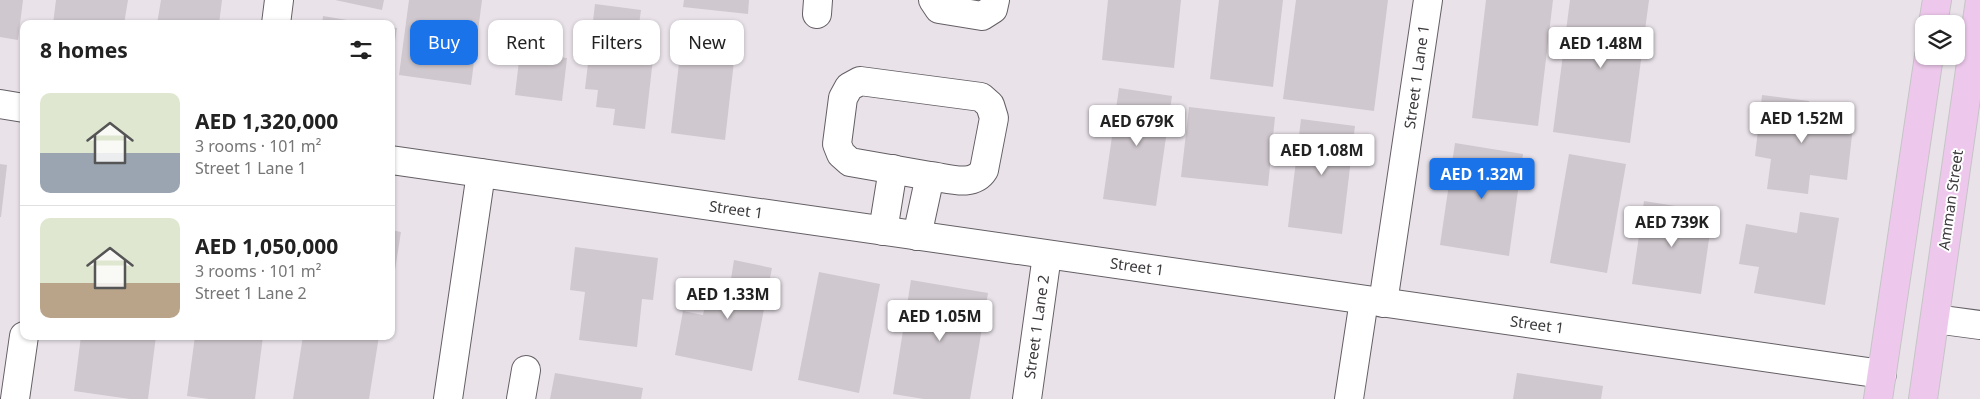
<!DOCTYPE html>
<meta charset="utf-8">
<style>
:root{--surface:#fff;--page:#f2f2f2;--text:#222;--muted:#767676;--line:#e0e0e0;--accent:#1a73e8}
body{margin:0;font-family:"Noto Sans",sans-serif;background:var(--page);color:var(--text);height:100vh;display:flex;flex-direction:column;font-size:19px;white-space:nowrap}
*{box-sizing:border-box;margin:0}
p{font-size:16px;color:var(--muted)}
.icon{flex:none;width:28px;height:28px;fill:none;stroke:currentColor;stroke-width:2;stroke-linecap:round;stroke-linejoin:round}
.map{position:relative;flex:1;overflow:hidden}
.details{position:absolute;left:20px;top:20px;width:375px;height:320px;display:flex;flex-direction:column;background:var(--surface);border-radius:10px;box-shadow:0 1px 4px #0004}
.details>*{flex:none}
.guide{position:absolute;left:410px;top:20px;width:475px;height:45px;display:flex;gap:10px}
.buttons{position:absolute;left:1915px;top:15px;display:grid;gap:10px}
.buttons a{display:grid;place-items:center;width:50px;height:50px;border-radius:10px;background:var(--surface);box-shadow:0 1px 4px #0004;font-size:25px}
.price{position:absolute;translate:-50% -42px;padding:0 11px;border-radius:5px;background:#fff;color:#222;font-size:16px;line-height:32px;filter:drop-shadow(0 1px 2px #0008)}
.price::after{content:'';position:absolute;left:50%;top:30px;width:15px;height:11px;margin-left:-8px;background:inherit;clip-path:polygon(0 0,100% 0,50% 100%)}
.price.active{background:var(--accent);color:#fff}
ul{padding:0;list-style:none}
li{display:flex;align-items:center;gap:15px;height:125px;padding:0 20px}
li+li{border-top:1px solid var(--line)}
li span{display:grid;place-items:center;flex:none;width:140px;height:100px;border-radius:10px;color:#555}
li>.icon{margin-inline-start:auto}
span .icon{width:60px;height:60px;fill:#fffc;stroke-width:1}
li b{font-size:21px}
h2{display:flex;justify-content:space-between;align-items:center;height:60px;padding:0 20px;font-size:21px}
.tag{padding:0 18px;border-radius:10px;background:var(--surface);box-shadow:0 1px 4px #0004;font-size:18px;line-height:45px}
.tag.active{background:var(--accent);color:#fff}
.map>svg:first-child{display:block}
.building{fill:#cfc8ce}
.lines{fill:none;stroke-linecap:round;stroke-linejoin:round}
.minor-casing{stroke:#645f64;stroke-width:30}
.major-casing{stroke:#c5c4c5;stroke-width:30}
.minor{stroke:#fff;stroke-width:28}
.major{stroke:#edc8ec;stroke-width:28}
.labels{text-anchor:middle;stroke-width:4;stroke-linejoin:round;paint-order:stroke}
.street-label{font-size:15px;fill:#3d3a3d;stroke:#fff}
</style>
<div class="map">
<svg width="1980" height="399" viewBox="0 0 1980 399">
<rect width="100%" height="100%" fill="#e9e3e9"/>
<g class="building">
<path d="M0,0H23L18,40L0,37Z"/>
<path d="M56,0H128L124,24H53Z"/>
<path d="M161,0H222L219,24H157Z"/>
<path d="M335,0H384L382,10Z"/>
<path d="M409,0H482L471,85L399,75Z"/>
<path d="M684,0H749L748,14L683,7Z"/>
<path d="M1108,0H1181L1174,68L1102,60Z"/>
<path d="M1219,0H1283L1273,87L1210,79Z"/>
<path d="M1296,0H1388L1374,111L1283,99Z"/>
<path d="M1486,0H1553L1538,126L1472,118Z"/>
<path d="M1570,0H1649L1630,143L1553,132Z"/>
<path d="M595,4L641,10L637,39L655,41L645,129L613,125L615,109L596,107L598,90L585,89Z"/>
<path d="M323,16L365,23V24H322Z"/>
<path d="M391,27L397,28L392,61H391Z"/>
<path d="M683,28L737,35L725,140L671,133Z"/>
<path d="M520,52L567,58L562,101L515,95Z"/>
<path d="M1119,88L1172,96L1156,206L1103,199Z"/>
<path d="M1762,95L1809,101L1808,111L1854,117L1847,180L1810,175L1808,194L1767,189L1771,159L1755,156Z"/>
<path d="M1189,107L1275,117L1268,186L1181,177Z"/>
<path d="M1301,119L1355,126L1342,234L1288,227Z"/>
<path d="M1455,143L1523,154L1509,256L1440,245Z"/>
<path d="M1569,154L1626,164L1607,273L1550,263Z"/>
<path d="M0,164L7,165L1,217H0Z"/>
<path d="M1644,201L1713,212L1701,294L1632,284Z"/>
<path d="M1800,212L1839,218L1825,305L1754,293L1759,267L1739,264L1746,224L1797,233Z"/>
<path d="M391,230L401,232L392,289H391Z"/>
<path d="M575,247L658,258L653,300L642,299L637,347L579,340L585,292L570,290Z"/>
<path d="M734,260L772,268L752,371L675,355L683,311L703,315L710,281L730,285Z"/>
<path d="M819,272L880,284L859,393L798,380Z"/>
<path d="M911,280L988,293L970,399H924L893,394Z"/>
<path d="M81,336H156L148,399H130L74,391Z"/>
<path d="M195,336H263L255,399H209L187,396Z"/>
<path d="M303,336H379L369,399H293Z"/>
<path d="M555,373L643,388L641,399H550Z"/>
<path d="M1517,373L1603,386L1601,399H1513Z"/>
</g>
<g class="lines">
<defs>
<g id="minor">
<path d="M933,0L939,9L982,16L993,9L995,0"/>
<path d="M817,14L818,0"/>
<path d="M276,24L279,0"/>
<path d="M0,104L24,108"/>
<path d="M391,160L1882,374"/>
<path d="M883,231L893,169"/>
<path d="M917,236L930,176C948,178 973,188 984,170L994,118L990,105L981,97L860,81L849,87L843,98L837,144L841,154L850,162L930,176"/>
<path d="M1383,303L1428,0"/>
<path d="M1935,319L1980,325"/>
<path d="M15,399L24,336"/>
<path d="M448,399L481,173"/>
<path d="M521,399L526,370"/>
<path d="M1027,399L1047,255"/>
<path d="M1349,399L1364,300"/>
</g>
<g id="major">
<path d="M1933,24L1937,0"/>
<path d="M1878,399L1929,56"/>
<path d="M1923,399L1980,0"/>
</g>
</defs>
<use href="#minor" class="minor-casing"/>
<use href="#major" class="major-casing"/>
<use href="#minor" class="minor"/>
<use href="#major" class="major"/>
</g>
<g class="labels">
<g class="street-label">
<text transform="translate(1417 77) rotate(-82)" y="5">Street 1 Lane 1</text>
<text transform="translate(1951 200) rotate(-82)" y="5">Amman Street</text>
<text transform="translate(736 210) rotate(8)" y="5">Street 1</text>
<text transform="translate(1137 267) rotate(8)" y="5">Street 1</text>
<text transform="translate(1537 325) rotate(8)" y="5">Street 1</text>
<text transform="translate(1037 327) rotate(-82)" y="5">Street 1 Lane 2</text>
</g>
</g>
</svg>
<div class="buttons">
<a><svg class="icon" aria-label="layers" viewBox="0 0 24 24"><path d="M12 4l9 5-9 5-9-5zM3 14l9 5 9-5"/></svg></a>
</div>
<b class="price" style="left:1601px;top:69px">AED 1.48M</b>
<b class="price" style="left:1802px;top:144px">AED 1.52M</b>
<b class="price" style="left:1137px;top:147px">AED 679K</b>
<b class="price" style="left:1322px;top:176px">AED 1.08M</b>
<b class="price active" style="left:1482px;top:200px">AED 1.32M</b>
<b class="price" style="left:1672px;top:248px">AED 739K</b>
<b class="price" style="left:728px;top:320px">AED 1.33M</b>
<b class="price" style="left:940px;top:342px">AED 1.05M</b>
<div class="guide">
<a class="tag active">Buy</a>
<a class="tag">Rent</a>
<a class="tag">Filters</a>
<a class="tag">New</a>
</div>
<section class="details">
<h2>8 homes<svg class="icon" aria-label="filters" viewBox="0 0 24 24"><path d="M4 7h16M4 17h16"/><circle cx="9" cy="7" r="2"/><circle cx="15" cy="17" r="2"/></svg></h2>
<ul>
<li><span style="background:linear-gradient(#dfe7d0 60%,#9aa5b1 0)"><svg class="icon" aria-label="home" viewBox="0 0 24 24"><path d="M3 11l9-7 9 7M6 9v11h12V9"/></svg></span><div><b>AED 1,320,000</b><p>3 rooms · 101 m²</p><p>Street 1 Lane 1</p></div></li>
<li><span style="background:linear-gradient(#dfe7d0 65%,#b9a48a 0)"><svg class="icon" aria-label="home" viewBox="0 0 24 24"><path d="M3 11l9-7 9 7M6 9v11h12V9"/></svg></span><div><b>AED 1,050,000</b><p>3 rooms · 101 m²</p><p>Street 1 Lane 2</p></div></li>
</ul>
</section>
</div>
